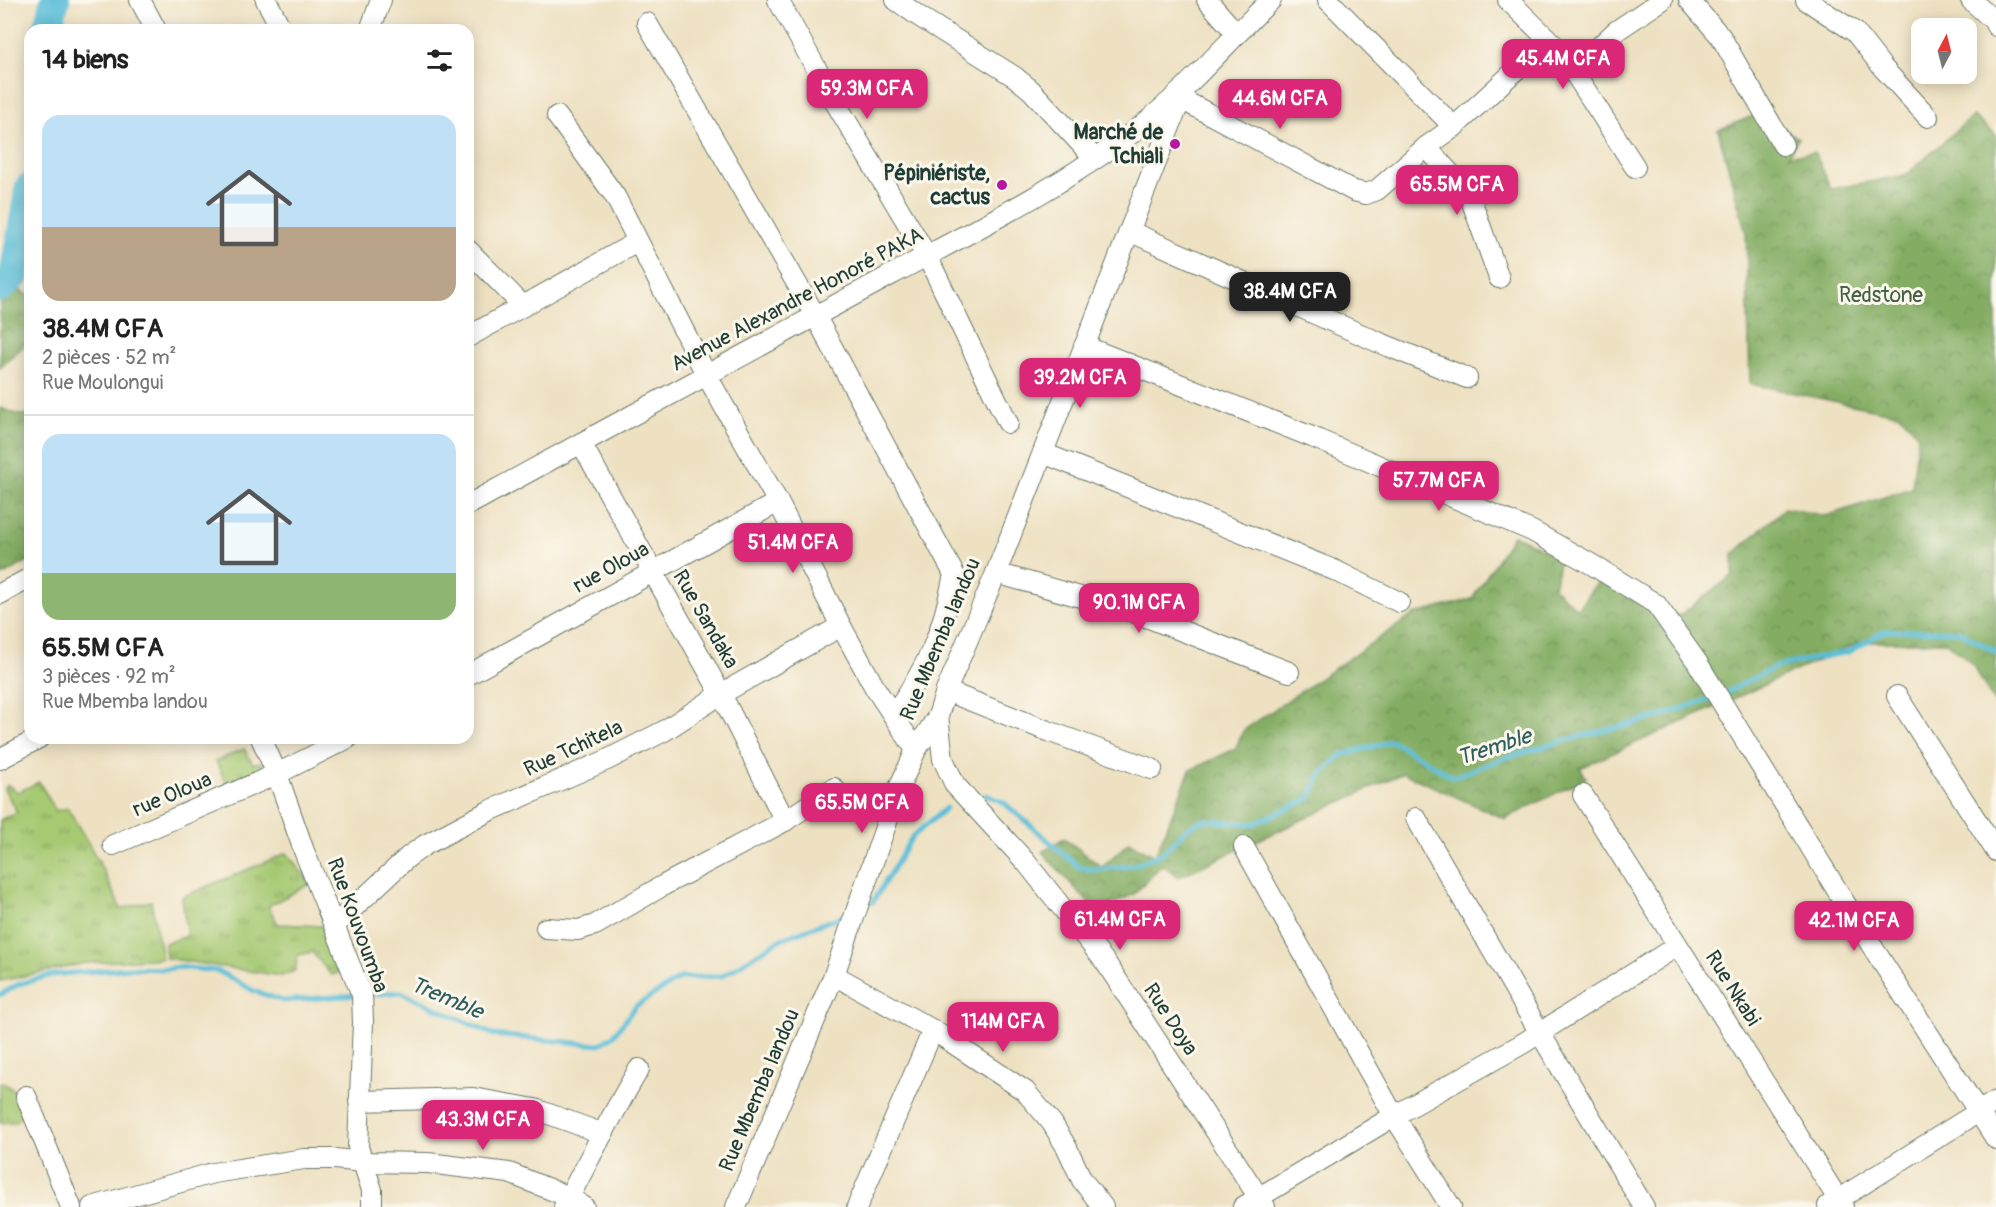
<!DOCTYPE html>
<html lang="fr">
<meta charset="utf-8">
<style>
:root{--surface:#fff;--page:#f6f6f6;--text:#222;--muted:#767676;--line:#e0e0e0;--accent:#db2777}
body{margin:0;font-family:Pangolin,sans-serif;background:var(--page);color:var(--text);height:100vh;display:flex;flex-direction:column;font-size:22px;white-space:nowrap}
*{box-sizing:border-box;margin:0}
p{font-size:20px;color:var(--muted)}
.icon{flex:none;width:33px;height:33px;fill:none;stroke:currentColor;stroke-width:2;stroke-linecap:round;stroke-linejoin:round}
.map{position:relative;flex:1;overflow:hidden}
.side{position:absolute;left:24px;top:24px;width:450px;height:720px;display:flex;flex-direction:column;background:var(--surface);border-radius:18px;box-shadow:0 3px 15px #0003}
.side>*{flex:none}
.needle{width:39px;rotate:7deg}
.controls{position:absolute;left:1911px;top:18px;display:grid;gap:12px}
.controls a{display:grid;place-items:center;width:66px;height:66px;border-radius:12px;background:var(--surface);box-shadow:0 3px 15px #0003;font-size:30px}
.price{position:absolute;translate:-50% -51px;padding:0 14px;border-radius:12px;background:var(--accent);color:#fff;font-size:20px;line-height:39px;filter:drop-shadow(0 2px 3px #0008)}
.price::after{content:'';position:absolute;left:50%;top:36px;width:18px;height:14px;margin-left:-9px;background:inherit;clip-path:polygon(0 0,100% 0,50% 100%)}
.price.on{background:#222;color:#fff}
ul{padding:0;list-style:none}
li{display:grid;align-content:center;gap:12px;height:318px;padding:0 18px}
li+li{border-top:2px solid var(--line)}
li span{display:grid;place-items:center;height:186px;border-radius:18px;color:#555}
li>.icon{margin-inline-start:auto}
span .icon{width:108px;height:108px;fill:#fffc;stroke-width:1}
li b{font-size:26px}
h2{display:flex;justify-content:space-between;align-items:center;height:72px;padding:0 18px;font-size:26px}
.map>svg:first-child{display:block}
.grass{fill:url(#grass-tufts);stroke:#628353;stroke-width:1.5}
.forest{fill:url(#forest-crowns);stroke:#52754c;stroke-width:1.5}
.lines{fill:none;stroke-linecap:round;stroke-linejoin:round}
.stream{stroke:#5abed8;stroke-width:5}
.river{stroke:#5abed8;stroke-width:30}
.minor-casing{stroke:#677666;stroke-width:22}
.minor{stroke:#fff;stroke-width:20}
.poi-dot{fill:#b5179e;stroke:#fbf7ec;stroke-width:2}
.labels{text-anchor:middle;stroke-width:6;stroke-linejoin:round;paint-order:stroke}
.poi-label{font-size:21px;font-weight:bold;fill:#1f3d34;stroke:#fbf7ec;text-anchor:end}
.park-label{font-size:21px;fill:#416044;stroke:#fbf7ec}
.street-label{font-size:21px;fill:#1f3d34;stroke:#fbf7ec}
.water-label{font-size:22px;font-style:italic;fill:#2e5d5d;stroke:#fbf7ec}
</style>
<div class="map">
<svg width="1996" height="1207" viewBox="0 0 1996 1207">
<defs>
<pattern id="grass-tufts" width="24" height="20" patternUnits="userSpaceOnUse" patternTransform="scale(1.5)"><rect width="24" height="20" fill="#a6c972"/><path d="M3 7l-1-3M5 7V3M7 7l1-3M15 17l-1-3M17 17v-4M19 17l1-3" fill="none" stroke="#87a45e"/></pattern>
<pattern id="forest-crowns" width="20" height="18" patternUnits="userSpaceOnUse" patternTransform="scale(1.5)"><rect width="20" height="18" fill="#84ad64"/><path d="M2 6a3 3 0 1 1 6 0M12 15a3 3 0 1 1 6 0" fill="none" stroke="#6b8e53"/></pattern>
</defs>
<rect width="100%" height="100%" fill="#fbf7ec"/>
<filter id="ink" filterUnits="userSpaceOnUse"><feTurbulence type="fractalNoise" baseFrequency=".0167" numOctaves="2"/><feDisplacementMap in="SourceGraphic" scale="12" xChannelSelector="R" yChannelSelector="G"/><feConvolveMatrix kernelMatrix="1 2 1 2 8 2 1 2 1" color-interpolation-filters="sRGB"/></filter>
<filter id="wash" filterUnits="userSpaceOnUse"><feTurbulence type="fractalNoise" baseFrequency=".008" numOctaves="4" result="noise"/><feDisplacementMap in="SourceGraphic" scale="24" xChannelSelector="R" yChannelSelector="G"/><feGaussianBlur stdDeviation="1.35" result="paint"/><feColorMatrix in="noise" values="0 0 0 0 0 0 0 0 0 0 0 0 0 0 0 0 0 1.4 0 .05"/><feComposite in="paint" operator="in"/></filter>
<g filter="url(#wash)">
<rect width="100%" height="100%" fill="#eee1c2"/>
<g class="grass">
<path d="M244,749L253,764L260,762L267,773L228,787L216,761Z"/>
<path d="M39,782L56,811L68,808L99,862L121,909L151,901L162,958L86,963L0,981V820L17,812L4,789L8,785L18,792Z"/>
<path d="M287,853L310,884L268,906L278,924L322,926L341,957L346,971L331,975L312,952L298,955L295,971L281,976L166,958L165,943L187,936L182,897Z"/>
<path d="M0,1082C15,1087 20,1096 25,1111L15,1122L0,1123Z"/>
</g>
<g class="forest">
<path d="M1760,113L1798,138L1789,155L1815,152L1831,189L1906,175L1973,116L1996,135V706L1971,662L1946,642H1860L1580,768L1586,778L1505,819L1403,773L1179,877L1162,865L1134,894L1096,911L1042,852L1064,838L1102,867L1129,842L1155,856L1190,770L1235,749L1244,730L1413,615L1472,599L1513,535L1560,557L1554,588L1577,609L1604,574L1679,616L1733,575V554L1785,508L1826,516L1912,488L1918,435L1901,415L1750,384L1746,233L1718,130Z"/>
<path d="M10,285L30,296V340L0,368V304L9,292Z"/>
<path d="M0,408L20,415L30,414V560L0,577Z"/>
</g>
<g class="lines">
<g class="stream">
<path d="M1723,694L1778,666L1848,652L1885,631H1959L1996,652"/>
<path d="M986,795L1003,802L1079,867L1095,870L1135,865L1163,853L1187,828L1203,820L1253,824L1309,799L1322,773L1342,755L1392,741L1453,777L1505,758L1563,741L1662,716L1714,697"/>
<path d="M873,902L912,837L946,808"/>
<path d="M0,995L19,984L52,975L129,968L167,969L177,967L218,971L254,991L283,1001L356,995"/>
<path d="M366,995L401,992L494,1035L599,1045L613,1036L636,1006L680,978L722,976L781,939L848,914"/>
</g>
<g class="river">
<path d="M47,30L55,0"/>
<path d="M0,287L14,276L30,187"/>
</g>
</g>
</g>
<g filter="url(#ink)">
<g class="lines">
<defs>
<g id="minor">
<path d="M140,0L156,30"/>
<path d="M266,0L282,30"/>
<path d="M778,0L835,102L927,256L1008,423"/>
<path d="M896,0L920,17L1015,77L1031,90L1095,159"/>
<path d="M1207,0L1236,33"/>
<path d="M1328,0L1454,127"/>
<path d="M1508,0L1561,52L1635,167"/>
<path d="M1689,0L1721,37L1783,145"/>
<path d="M1806,0L1855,32L1883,68L1928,117"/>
<path d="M1971,0L1994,21L1996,26"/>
<path d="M647,23L816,317L954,574C943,632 928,667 893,715"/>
<path d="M370,30L381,0"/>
<path d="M1181,99L1354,191L1366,194L1377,190L1426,147L1454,127L1530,57L1561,52L1582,63L1616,31L1662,0"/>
<path d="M557,116L615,196L707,376L778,502L841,626L875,688L916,750"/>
<path d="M1426,147L1469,194L1499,278"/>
<path d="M1129,231L1378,342L1467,378"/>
<path d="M468,250L523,306"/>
<path d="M468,337L637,242"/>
<path d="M1084,346L1312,437L1532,531L1591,564L1656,604L1697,662L1859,926L1996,1139"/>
<path d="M581,443L721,694L785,821"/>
<path d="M1043,453L1334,570L1399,602"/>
<path d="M468,505C608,428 749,352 889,276C975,230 1063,186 1140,127C1188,89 1227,42 1271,0"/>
<path d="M996,573L1133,612L1289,672"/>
<path d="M0,594L30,578"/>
<path d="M468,675L778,502"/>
<path d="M946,691L1048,731L1152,769"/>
<path d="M1897,696L1996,851"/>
<path d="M938,716L943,759L955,785L1025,861L1106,963L1265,1207"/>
<path d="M261,738L277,774L304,851L362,995L363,1022L358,1147L372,1190V1207"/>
<path d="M0,759L39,738"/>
<path d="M1583,795L1843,1207"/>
<path d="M1416,818L1540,1033L1644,1207"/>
<path d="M113,845L277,774L348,738"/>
<path d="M1244,847L1394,1116L1451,1207"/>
<path d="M335,925L408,857L425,845L489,811L607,760L664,731L721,694L841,626"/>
<path d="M546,928L578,930L595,925L664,885L785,821L834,788"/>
<path d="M834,975L933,1030L1025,1091L1052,1123L1067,1148L1082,1180L1103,1207"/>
<path d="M26,1096L71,1207"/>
<path d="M359,1101L473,1098L535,1109L601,1133"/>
<path d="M1828,1206L1996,1101"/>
<path d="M92,1207L213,1173L304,1159H335L363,1162L428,1163L509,1173L569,1197L584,1207"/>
<path d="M564,1207C588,1161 612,1114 639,1069"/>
<path d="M736,1207L834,975L898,790L916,750L938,716L946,691L996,573L1185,88"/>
<path d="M857,1207L933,1030"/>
<path d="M1243,1207L1394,1116L1522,1044L1677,946"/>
</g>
</defs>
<use href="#minor" class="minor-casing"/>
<use href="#minor" class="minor"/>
</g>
</g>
<g class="poi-dot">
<circle cx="1175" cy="144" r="6"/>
<circle cx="1002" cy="185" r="6"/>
</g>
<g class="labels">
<g class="poi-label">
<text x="1163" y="139">Marché de<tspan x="1163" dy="24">Tchiali</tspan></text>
<text x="990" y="180">Pépiniériste,<tspan x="990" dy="24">cactus</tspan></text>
</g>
<g class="park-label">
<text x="1881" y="302">Redstone</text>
</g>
<g class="street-label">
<text transform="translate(797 299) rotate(-28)" y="7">Avenue Alexandre Honoré PAKA</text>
<text transform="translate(611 567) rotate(-29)" y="7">rue Oloua</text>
<text transform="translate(706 619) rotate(60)" y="7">Rue Sandaka</text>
<text transform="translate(940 639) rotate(-67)" y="7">Rue Mbemba landou</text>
<text transform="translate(573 748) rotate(-25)" y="7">Rue Tchitela</text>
<text transform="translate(172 794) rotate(-23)" y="7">rue Oloua</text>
<text transform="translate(358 925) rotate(70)" y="7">Rue Kouvoumba</text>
<text transform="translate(1733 988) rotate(58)" y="7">Rue Nkabi</text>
<text transform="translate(1171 1019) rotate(57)" y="7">Rue Doya</text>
<text transform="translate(759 1090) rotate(-67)" y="7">Rue Mbemba landou</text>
</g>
<g class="water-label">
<text transform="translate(1494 746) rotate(-18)" y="8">Tremble</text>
<text transform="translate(447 997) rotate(23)" y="8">Tremble</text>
</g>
</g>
</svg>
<div class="controls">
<a><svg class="needle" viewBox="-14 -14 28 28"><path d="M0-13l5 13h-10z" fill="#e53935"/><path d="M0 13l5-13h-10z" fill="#767676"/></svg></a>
</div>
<b class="price" style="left:1563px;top:90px">45.4M CFA</b>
<b class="price" style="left:867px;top:120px">59.3M CFA</b>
<b class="price" style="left:1280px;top:130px">44.6M CFA</b>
<b class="price" style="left:1457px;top:216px">65.5M CFA</b>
<b class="price on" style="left:1290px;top:323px">38.4M CFA</b>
<b class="price" style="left:1080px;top:409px">39.2M CFA</b>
<b class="price" style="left:1439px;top:512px">57.7M CFA</b>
<b class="price" style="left:793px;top:574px">51.4M CFA</b>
<b class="price" style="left:1139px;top:634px">90.1M CFA</b>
<b class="price" style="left:862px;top:834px">65.5M CFA</b>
<b class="price" style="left:1120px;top:951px">61.4M CFA</b>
<b class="price" style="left:1854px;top:952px">42.1M CFA</b>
<b class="price" style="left:1003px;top:1053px">114M CFA</b>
<b class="price" style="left:483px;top:1151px">43.3M CFA</b>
<section class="side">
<h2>14 biens<svg class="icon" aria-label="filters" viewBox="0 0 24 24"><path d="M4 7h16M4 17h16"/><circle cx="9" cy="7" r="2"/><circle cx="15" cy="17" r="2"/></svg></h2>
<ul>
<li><span style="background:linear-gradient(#bfe0f5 60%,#b9a48a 0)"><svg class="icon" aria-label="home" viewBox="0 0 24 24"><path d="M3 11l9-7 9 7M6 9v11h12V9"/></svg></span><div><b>38.4M CFA</b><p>2 pièces · 52 m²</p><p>Rue Moulongui</p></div></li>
<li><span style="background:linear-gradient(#bfe0f5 75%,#8fb573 0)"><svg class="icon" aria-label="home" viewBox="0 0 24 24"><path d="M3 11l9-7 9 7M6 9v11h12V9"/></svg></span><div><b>65.5M CFA</b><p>3 pièces · 92 m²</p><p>Rue Mbemba landou</p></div></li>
</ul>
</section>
</div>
